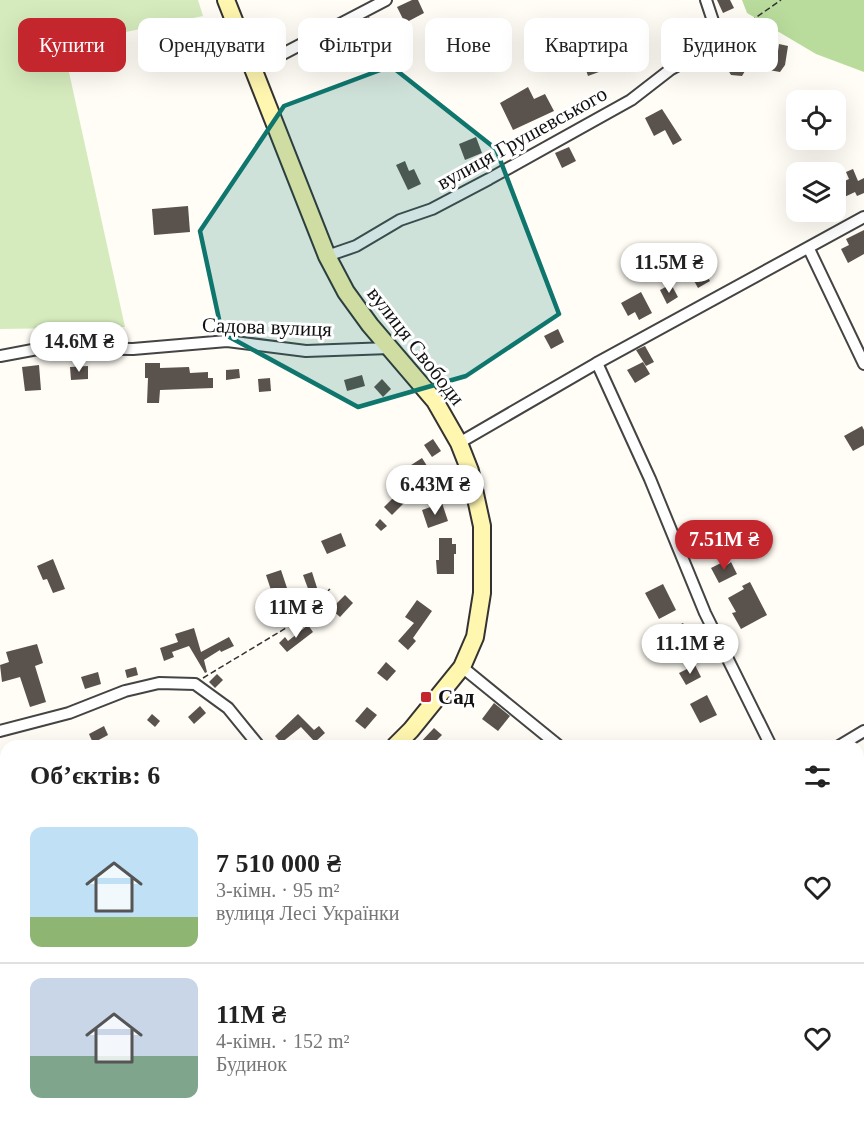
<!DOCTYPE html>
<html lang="uk">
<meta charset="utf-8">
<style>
:root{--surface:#fff;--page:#f6f6f6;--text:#222;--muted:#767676;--line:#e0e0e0;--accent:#c4262e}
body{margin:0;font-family:Georgia,serif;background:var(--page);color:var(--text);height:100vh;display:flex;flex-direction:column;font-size:22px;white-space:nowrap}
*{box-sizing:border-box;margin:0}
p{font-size:20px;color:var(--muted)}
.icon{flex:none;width:33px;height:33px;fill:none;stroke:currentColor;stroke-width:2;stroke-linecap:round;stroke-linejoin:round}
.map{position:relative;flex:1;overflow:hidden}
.panel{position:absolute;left:0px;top:740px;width:864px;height:386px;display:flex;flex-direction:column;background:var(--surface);border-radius:18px 18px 0 0;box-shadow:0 6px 24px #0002}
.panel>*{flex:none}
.banner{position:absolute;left:18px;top:18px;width:828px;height:54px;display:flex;gap:12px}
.buttons{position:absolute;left:786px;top:90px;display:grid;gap:12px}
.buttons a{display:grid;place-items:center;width:60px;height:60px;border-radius:12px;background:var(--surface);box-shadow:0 6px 24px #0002;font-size:30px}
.price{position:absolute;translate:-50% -51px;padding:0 14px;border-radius:21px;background:#fff;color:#222;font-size:20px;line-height:39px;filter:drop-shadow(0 2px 3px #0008)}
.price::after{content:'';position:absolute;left:50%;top:36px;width:18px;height:14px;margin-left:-9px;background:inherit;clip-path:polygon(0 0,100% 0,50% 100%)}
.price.selected{background:var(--accent);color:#fff}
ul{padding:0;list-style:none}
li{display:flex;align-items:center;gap:18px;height:150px;padding:0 30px}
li+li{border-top:2px solid var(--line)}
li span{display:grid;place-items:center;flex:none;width:168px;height:120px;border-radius:12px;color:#555}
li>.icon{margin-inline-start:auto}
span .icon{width:72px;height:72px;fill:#fffc;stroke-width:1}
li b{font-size:26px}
h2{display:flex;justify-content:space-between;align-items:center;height:72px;padding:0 30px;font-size:26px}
.pill{padding:0 21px;border-radius:12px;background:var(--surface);box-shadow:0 6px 24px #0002;font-size:21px;line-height:54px}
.pill.selected{background:var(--accent);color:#fff}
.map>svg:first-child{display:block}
.green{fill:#d5ebbd}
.forest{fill:#b9dc9c}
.building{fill:#5a524d}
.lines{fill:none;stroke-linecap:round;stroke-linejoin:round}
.street-casing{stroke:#444;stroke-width:14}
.secondary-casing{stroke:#333;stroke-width:20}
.path{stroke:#333;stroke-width:1.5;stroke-dasharray:6 3;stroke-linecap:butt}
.street{stroke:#fff;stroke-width:10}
.secondary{stroke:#fff6b0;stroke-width:16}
.marked{fill:#0f766e;fill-opacity:0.2;stroke:#0f766e;stroke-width:4.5;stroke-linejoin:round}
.poi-dot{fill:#c4262e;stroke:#fff;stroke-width:2}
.labels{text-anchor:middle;stroke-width:6;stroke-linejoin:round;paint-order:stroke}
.street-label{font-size:21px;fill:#111;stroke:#fff}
.poi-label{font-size:21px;font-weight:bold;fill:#111;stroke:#fff;text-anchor:start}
</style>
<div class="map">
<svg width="864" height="1124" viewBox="0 0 864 1124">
<rect width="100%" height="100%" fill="#fffdf5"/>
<path class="green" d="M0,0H198L203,16L63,45L125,327L0,329Z"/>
<g class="forest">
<path d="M742,0H864V72L816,54L747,13Z"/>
<path d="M864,831V1124H592L591,1119H858V835Z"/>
</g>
<g class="building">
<path d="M412,0H418L424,13L405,23L397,7Z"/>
<path d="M717,0H730L734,8L723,13Z"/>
<path d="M369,17L373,25L365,29L361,22Z"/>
<path d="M393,30L398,39L383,47L378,38Z"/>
<path d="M344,44L346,47L352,44L358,57L340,66L332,49Z"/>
<path d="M779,44L788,46L785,65L780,72L763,69L762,64L766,56H773L778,51Z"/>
<path d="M602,54L607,69L588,76L583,61Z"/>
<path d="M732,56H743L748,66L742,76L731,75L725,65Z"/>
<path d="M528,87L534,99L545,94L554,111L513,130L500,103Z"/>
<path d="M662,109L682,140L673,145L665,130L654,136L645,118Z"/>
<path d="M476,137L482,153L465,160L459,144Z"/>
<path d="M569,147L576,161L562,168L555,153Z"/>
<path d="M405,161L409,171L414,169L421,184L408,190L396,165Z"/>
<path d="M853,169L858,181L864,178V193L857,196L855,192L836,201V185L849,179L846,172Z"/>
<path d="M188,206L190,232L154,235L152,209Z"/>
<path d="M864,230V254L848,263L841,249L849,245L846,239Z"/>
<path d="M685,256L688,262L674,269L670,263Z"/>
<path d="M700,263L710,281L698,288L688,270Z"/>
<path d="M671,284L678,297L667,304L660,290Z"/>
<path d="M641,292L652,313L639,320L635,312L628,316L621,303Z"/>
<path d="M558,329L564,342L551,349L544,336Z"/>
<path d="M645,346L654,362L646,366L636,350Z"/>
<path d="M643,362L650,374L635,383L627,370Z"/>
<path d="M145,363H160V368L189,367L190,373L208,372V378H213V388L160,390L159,403H147L148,378H145Z"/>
<path d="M39,365L41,390L25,391L22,367Z"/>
<path d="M88,366V379L71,380L70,367Z"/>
<path d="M239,369L240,378L226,380V370Z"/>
<path d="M362,375L365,386L347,391L344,380Z"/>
<path d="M270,378L271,391L259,392L258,379Z"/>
<path d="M382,379L391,389L383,397L374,387Z"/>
<path d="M862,426L864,430V445L853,451L844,436Z"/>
<path d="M433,439L441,451L432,457L424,445Z"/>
<path d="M422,458L429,469L415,477L408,467Z"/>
<path d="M397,494L405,502L392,515L384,507Z"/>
<path d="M442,503L448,521L428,528L422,510Z"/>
<path d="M380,519L387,526L381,531L375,525Z"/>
<path d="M341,533L346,546L327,554L321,541Z"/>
<path d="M439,538H452V544H456V554H454V574H437L436,560H439Z"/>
<path d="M53,559L65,589L53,593L47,579L43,580L37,566Z"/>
<path d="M725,561L727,565L731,562L737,574L719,583L711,568Z"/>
<path d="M281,570L288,591L273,596L266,575Z"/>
<path d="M312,572L318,591L310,594L303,575Z"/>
<path d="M750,582L767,615L741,629L732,613L736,612L728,598L744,589L742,586Z"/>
<path d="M663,584L676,610L659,619L645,593Z"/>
<path d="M345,595L353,603L340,617L331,609Z"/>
<path d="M417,600L432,611L413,638L416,641L408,650L398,641L414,623L405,617Z"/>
<path d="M683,623L692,638L673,648L665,632Z"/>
<path d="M308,625L313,632L287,652L279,643L285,637L288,641Z"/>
<path d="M194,628L201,652L229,637L234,646L221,652L220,650L204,660L207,672L205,673L189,646L172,652L174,657L164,661L160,648L178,642L175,634Z"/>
<path d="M37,644L43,663L35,666L46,702L30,707L20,677L2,682L0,665L9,662L6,652Z"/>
<path d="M386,662L396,671L387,681L377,673Z"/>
<path d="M695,665L701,677L686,685L679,673Z"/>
<path d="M136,667L138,675L127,678L125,670Z"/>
<path d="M98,672L101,684L85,689L81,677Z"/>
<path d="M217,674L223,680L215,688L209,682Z"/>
<path d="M707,695L717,715L700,723L690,704Z"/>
<path d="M494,703L510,716L498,731L482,719Z"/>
<path d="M200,706L206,713L194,724L188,717Z"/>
<path d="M367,707L377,715L365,729L355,721Z"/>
<path d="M152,714L160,721L155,727L147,720Z"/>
<path d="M298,714L314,730L319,726L325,733L315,742L301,727L281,743L275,736Z"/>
<path d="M104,726L108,735L93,743L89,734Z"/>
<path d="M434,728L442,735L431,746H417Z"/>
</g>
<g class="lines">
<defs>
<g id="street">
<path d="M254,69L386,0"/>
<path d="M809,249L864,364"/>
<path d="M327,256L356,246L400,220L432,209L489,179L631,100L671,69L720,42L706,0"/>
<path d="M0,356L43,348L133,349L227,341L306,351L390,348"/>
<path d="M597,363L650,479L705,613L771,746"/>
<path d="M459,443L597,363L864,217"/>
<path d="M462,667L559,746"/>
<path d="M0,731L69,713L125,691L159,683L195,684L228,708L259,746"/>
<path d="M839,746L864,731"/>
<path d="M0,912L6,909"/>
</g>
<g id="secondary">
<path d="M226,0L327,256L346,292L370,325L435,401L459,443L470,471L482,526V593L475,637L462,667L411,730L395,746"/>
<path d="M120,1124L123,1119"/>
</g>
</defs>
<use href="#street" class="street-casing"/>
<use href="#secondary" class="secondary-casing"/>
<g class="path">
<path d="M728,37L781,0"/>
<path d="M203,678L286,628L330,589"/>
<path d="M858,831L864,827"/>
<path d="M858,924L864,920"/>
<path d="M858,936L864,945"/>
<path d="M657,1119L658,1124"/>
<path d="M631,1124L633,1119"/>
</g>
<use href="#street" class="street"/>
<use href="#secondary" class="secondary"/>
</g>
<path class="marked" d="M391,66L496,149L559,314L466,376L358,407L222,333L200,231L284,106Z"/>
<rect class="poi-dot" x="420" y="691" width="12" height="12" rx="3"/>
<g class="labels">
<g class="street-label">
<text transform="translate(522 138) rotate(-29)" y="7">вулиця Грушевського</text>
<text transform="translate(267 327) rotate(2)" y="7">Садова вулиця</text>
<text transform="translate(416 346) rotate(52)" y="7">вулиця Свободи</text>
</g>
<g class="poi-label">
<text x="438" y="704">Сад</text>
</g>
</g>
</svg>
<div class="buttons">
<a><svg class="icon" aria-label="locate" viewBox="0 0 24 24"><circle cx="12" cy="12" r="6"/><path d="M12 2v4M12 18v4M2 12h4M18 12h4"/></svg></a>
<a><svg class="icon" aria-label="layers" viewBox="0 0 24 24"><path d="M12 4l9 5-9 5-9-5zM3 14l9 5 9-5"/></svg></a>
</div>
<b class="price" style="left:669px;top:294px">11.5M ₴</b>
<b class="price" style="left:79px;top:373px">14.6M ₴</b>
<b class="price" style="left:435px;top:516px">6.43M ₴</b>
<b class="price selected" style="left:724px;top:571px">7.51M ₴</b>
<b class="price" style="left:296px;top:639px">11M ₴</b>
<b class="price" style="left:690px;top:675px">11.1M ₴</b>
<div class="banner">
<a class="pill selected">Купити</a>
<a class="pill">Орендувати</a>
<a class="pill">Фільтри</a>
<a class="pill">Нове</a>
<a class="pill">Квартира</a>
<a class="pill">Будинок</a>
</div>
<section class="panel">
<h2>Об’єктів: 6<svg class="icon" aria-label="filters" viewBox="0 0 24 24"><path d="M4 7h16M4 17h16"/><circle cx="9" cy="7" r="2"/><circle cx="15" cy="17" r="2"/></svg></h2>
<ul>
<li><span style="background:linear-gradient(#bfe0f5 75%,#8fb573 0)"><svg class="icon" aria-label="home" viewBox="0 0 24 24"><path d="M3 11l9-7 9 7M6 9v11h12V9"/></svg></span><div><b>7 510 000 ₴</b><p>3-кімн. · 95 m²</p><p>вулиця Лесі Українки</p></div><svg class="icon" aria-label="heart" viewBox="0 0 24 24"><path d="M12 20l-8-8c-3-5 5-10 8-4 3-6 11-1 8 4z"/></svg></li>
<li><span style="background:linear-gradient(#c9d6e8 65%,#7fa58c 0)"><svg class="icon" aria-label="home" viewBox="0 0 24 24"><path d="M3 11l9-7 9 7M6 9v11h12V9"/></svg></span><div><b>11M ₴</b><p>4-кімн. · 152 m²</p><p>Будинок</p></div><svg class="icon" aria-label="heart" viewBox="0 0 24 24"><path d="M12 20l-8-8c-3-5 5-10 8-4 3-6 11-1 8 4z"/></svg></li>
</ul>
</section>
</div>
